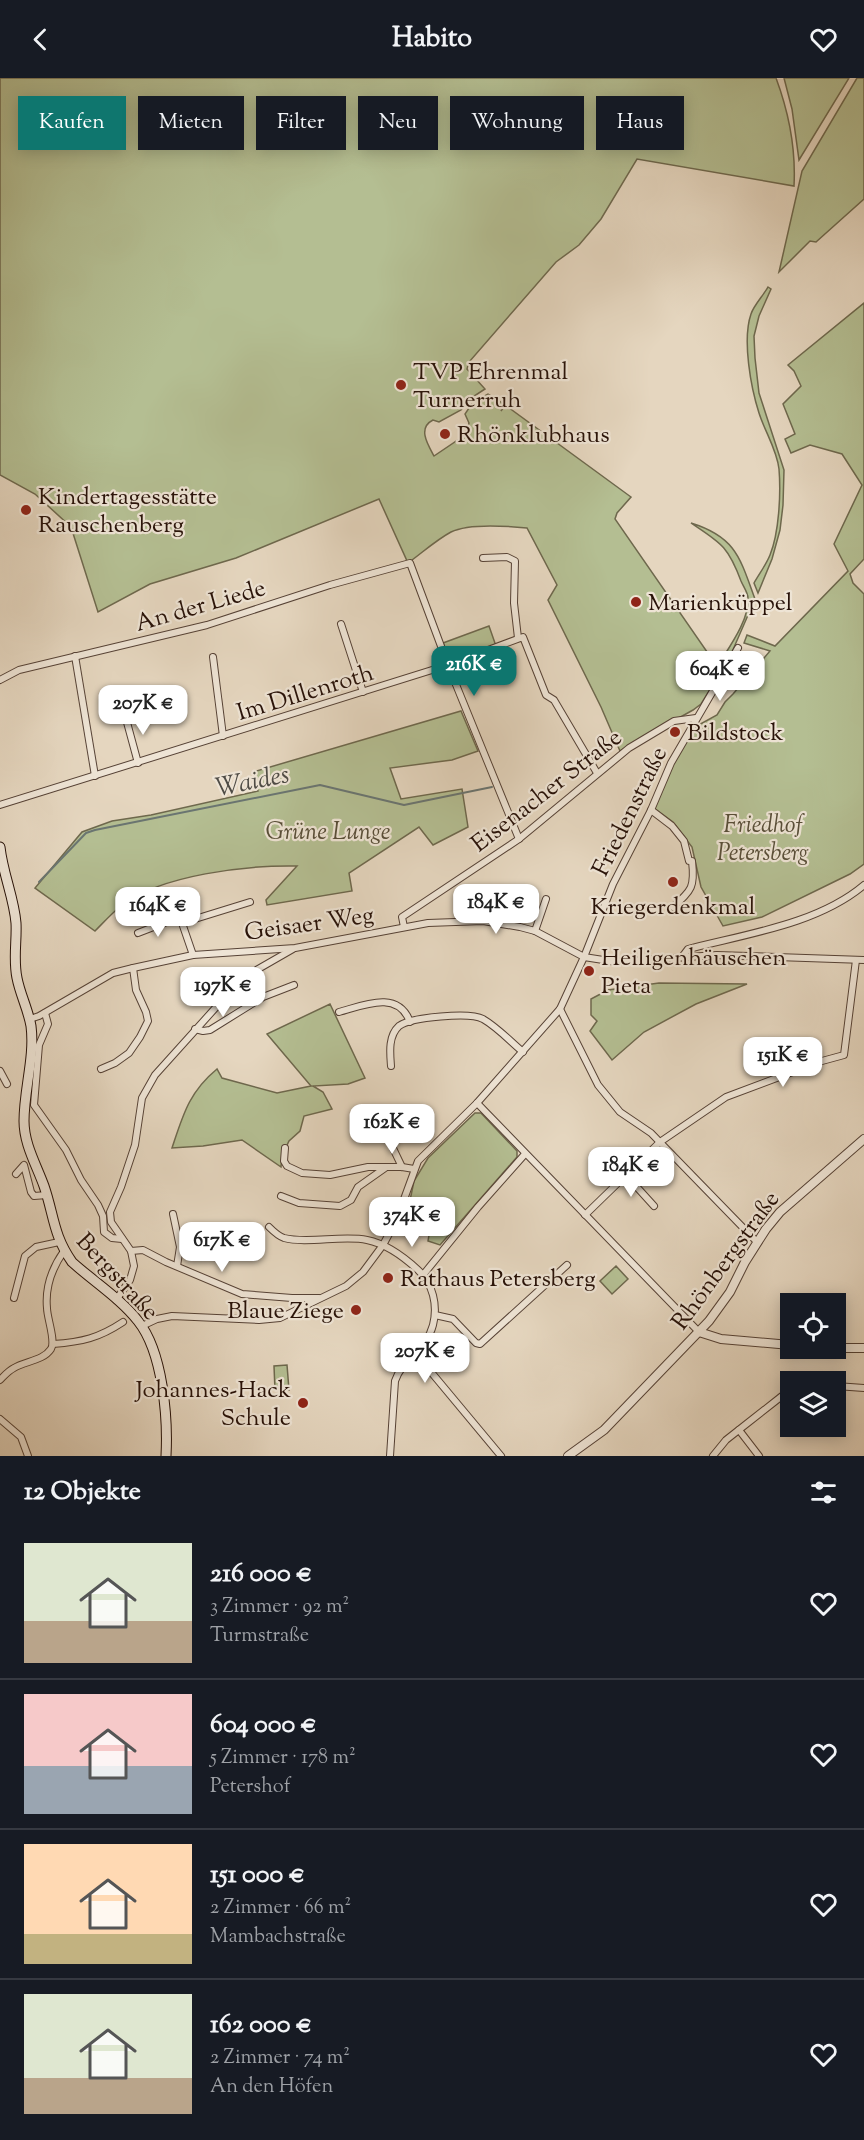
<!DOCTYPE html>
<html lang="de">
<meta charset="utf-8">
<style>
:root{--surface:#171b24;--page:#20242c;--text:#f1f3f6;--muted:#9ea1a6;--line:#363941;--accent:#0f766e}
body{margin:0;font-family:"Sorts Mill Goudy",serif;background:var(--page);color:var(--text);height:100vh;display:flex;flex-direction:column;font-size:22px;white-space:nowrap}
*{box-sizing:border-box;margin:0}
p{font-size:20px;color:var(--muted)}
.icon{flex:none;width:33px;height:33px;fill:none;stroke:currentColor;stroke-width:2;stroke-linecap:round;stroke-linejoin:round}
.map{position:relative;height:1378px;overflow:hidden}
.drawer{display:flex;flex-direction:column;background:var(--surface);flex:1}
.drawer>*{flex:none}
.top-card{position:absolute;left:18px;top:18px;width:828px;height:54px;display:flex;gap:12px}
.fabs{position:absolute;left:780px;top:1215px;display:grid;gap:12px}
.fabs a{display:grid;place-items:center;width:66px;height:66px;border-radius:0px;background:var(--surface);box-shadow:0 3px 15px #0003;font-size:30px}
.price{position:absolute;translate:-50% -51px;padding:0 14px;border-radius:12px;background:#fff;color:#222;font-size:20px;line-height:39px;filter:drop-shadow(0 2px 3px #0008)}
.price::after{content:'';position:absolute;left:50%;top:36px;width:18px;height:14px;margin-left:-9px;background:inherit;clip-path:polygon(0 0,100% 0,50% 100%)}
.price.selected{background:var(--accent);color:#fff}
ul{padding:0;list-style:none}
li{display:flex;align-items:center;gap:18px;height:150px;padding:0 24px}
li+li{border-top:2px solid var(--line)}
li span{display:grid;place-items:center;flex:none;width:168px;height:120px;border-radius:0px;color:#555}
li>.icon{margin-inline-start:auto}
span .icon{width:72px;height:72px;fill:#fffc;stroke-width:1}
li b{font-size:26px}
h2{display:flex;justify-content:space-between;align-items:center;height:72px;padding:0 24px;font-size:26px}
.chip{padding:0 21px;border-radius:0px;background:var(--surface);box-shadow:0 3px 15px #0003;font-size:21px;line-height:54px}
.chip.selected{background:var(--accent);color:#fff}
header{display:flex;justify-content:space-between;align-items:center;height:78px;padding:0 24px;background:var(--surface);font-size:27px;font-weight:700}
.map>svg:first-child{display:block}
.green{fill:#b4be92;stroke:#6e684d;stroke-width:1.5}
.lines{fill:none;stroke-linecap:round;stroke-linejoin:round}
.stream{stroke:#6a7571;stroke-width:2}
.minor-casing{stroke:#564236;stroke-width:8}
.tertiary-casing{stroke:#564236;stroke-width:10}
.secondary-casing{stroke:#271108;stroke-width:11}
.minor{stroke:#eee4d5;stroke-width:6}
.tertiary{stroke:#eee4d5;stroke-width:8}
.secondary{stroke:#eee4d5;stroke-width:9}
.poi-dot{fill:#8f2418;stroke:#eee4d5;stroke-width:2}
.labels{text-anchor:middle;stroke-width:4.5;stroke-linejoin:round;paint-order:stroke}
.poi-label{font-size:24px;fill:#271108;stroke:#eee4d5;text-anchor:start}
.street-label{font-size:24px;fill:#271108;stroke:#eee4d5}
.park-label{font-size:24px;font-style:italic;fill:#584e38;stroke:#eee4d5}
.water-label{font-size:26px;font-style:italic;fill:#4e4b45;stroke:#eee4d5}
</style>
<header><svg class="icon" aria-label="back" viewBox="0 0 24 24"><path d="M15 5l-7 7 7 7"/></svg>Habito<svg class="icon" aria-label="heart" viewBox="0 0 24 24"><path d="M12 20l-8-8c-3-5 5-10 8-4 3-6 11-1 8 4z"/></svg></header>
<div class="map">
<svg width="864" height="1378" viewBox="0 0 864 1378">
<rect width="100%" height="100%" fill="#e5d6bf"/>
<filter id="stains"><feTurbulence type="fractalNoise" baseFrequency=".00333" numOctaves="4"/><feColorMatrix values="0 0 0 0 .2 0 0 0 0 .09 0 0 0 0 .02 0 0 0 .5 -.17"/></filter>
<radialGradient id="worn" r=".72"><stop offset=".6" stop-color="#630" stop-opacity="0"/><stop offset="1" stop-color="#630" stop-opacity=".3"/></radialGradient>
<g class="green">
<path d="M0,0H776C789,35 796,70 794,108L637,81L601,141L579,167L556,184L469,284L467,291L485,311L471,320L461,332L439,344L433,342C417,350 428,367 434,378L465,357L469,345L465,336L473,324L488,316L504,326L501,333L505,327L631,419L617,435L615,441L721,594L701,626L693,632L620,673L601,629L548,522L557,507L527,450C507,448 469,445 451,454C436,462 422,475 408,485L379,421L236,480L150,506L98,534L71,449L35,416L0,397Z"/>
<path d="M784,0H849L799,82L792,31Z"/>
<path d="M857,0H864V121L816,164L810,163L779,194L802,93Z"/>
<path d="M768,209L771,211L759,238L754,258L755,280L759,315L784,392L783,427L780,452L772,481L758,515L754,505C759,496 766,487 770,477C779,455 781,416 779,391C777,372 765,354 759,335C751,310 742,262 751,236C754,227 763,218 768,209Z"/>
<path d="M864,225V481L850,496L853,505L864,516V786L850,796L762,839L723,848L701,809L692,769L673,744L654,730L673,686L693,650L717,637L725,624L733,616L770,573L744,565L747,557L775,568L848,493L834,466L862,407L842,376L810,367L791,375L785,361L795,356L783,326L801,308L794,293L788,287Z"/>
<path d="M691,445C736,459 740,480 755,521L732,574L723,588L720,584C730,568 750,540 748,520C748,515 743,508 741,503C728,468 721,465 691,445Z"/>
<path d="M489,548L496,568L451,585L443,565Z"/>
<path d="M461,633L478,673L452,682L390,690L401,721L462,711L468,749L433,767L419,749L349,795L352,813L267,827L266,822L297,788C246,787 162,797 122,827C112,835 103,845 95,853L35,810L82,754L112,743L151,737L258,713L253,694Z"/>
<path d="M659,905L747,906L696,926L644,954L612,982L590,953L597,943L591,937V921L608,912Z"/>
<path d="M330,926L365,1000L348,1006L313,1008L323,1014L332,1031L304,1038L300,1053L289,1063L282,1078L281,1089L242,1062L203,1068L172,1070C183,1037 189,1014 217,991L222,1000L277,1015L311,1008L267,956Z"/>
<path d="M475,1035H481L517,1073V1079L440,1167L428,1163L429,1157L414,1139L407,1137L414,1103L428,1080Z"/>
<path d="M616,1188L628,1201L612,1216L600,1203Z"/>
<path d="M287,1287L289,1312H275L274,1288Z"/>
</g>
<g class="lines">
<path class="stream" d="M39,804L86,755L95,752L320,707L404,727L492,709"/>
<defs>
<g id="minor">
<path d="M483,480L507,479L515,483L514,525L518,560"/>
<path d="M341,546L363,614"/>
<path d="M75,578L95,698"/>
<path d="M213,579L223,658"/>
<path d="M0,602L19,592L207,547L330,507L410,485L448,587L519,761"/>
<path d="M125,637L138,685"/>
<path d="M0,727L448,587L523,559L546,617L554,622L597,695"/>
<path d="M651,732L672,748L684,763L689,783H692C695,809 692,812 673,829"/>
<path d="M182,845L250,824"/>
<path d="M404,849L402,839L519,761L629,670L674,643L696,640"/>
<path d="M535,853L546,821"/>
<path d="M138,855L177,840L182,845L193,877"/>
<path d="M682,879L688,871C746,856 818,846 864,807"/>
<path d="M560,931L598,1007L620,1034L651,1055L757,1164"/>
<path d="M339,934C362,928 398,911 410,944"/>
<path d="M45,935L48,946L39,967L34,1027L66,1072L81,1102L98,1127L103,1138L104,1154L112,1160L122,1161"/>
<path d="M30,941L39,938L113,895L133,890L193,877L295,870L428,845L483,843L520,849L535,853L584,879L616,884L717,877L864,882"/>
<path d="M195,951L203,953L210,952L263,919L294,907"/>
<path d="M391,988C390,975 388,958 399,948C411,939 470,934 483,941C497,949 510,963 523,974"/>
<path d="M101,991L115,985L129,975L140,959L148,943L146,934L136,912L133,890"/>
<path d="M0,993L7,1006"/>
<path d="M477,1025L699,1254"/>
<path d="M392,1032L390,1064L402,1089"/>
<path d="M285,1070L284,1083L287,1088L302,1095L330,1097L368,1089H402L414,1091"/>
<path d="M16,1096L24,1087L31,1114L34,1118L47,1117"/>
<path d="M625,1096L654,1128"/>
<path d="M281,1118L299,1125L340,1128L351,1122L358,1109L385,1090"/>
<path d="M173,1136L180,1169L177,1188"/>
<path d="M585,1137L660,1064L726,1019L822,983L844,977L856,882"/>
<path d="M269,1149C273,1153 278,1158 284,1160C307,1166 343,1157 367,1162C387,1166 403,1178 418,1192C433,1206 438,1227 433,1247C427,1271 402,1281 395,1303L390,1378"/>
<path d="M131,1173L143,1172L166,1184L242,1216L292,1220H319"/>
<path d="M423,1197L478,1129L525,1076"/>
<path d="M14,1220L25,1178L36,1169L59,1164"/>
<path d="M116,1222L130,1202L134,1188L131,1173L111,1144L110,1134L121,1109L135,1067L142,1020L155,997L218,927L253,894L293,871"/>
<path d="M435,1237L453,1241L476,1265L480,1266L567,1187"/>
<path d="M142,1248L157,1241L172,1238L259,1242L280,1240L346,1208L363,1194L383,1167L396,1143L418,1083L477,1025L560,931L584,879L613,806L651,732L671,685L738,570"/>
<path d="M53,1266C82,1264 99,1260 123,1244"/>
<path d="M416,1276L501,1378"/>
<path d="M0,1302C4,1298 8,1293 14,1290C25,1283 43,1283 51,1271C56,1263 47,1240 47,1230C45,1209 52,1190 64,1173"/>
<path d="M836,1308L864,1310"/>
<path d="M0,1341L21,1359L28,1378"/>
<path d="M739,1352L759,1378"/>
<path d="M713,1378L726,1362L782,1318L790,1315"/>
</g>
<g id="tertiary">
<path d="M699,1254L721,1261L790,1267"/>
<path d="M828,1270H864"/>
<path d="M568,1378L604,1352L709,1243L730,1214L745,1184L766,1151L780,1134L864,1061"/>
</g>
<path id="secondary" d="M0,769C3,796 14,820 16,845C17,863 13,881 17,900C20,916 28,931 31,948C35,979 24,1011 24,1043C24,1066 36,1086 44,1108C54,1137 53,1157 72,1184C93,1203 121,1221 138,1243C163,1274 168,1340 166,1378"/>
</defs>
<use href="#minor" class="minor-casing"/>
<use href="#tertiary" class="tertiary-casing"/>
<use href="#secondary" class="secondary-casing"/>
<use href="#minor" class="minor"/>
<use href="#tertiary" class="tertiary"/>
<use href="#secondary" class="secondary"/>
</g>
<g class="poi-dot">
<circle cx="401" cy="307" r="6"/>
<circle cx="445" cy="356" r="6"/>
<circle cx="26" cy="432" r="6"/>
<circle cx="636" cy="524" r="6"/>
<circle cx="675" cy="654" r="6"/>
<circle cx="673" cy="804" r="6"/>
<circle cx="589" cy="893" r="6"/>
<circle cx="388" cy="1200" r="6"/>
<circle cx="356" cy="1232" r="6"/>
<circle cx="303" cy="1325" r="6"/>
</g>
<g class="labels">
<g class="poi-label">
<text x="413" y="301">TVP Ehrenmal<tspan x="413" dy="28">Turnerruh</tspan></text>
<text x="457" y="364">Rhönklubhaus</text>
<text x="38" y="426">Kindertagesstätte<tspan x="38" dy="28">Rauschenberg</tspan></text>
<text x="648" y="532">Marienküppel</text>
<text x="687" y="662">Bildstock</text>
<text x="673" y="836" text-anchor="middle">Kriegerdenkmal</text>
<text x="601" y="887">Heiligenhäuschen<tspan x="601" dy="28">Pieta</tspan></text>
<text x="400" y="1208">Rathaus Petersberg</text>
<text x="344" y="1240" text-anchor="end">Blaue Ziege</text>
<text x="291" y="1319" text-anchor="end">Johannes-Hack<tspan x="291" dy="28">Schule</tspan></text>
</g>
<g class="street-label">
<text transform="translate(200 527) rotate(-16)" y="8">An der Liede</text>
<text transform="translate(305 614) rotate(-17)" y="8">Im Dillenroth</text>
<text transform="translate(546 712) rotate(-38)" y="8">Eisenacher Straße</text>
<text transform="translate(629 733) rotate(-64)" y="8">Friedenstraße</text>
<text transform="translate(309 845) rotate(-8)" y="8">Geisaer Weg</text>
<text transform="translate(725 1182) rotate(-54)" y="8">Rhönbergstraße</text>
<text transform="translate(118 1198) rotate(47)" y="8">Bergstraße</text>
</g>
<g class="park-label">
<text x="763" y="754">Friedhof<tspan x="763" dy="28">Petersberg</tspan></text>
<text x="328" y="761">Grüne Lunge</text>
</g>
<g class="water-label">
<text transform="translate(252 702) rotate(-11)" y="9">Waides</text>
</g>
</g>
<rect width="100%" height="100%" filter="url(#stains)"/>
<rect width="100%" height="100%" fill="url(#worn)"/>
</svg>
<div class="fabs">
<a><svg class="icon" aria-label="locate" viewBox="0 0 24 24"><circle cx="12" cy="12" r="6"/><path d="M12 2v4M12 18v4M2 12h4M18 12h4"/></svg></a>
<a><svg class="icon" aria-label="layers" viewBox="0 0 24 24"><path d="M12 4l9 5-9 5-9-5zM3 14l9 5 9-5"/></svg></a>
</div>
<b class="price selected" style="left:474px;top:619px">216K €</b>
<b class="price" style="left:720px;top:624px">604K €</b>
<b class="price" style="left:143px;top:658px">207K €</b>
<b class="price" style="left:496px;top:857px">184K €</b>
<b class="price" style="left:158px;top:860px">164K €</b>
<b class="price" style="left:223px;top:940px">197K €</b>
<b class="price" style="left:783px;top:1010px">151K €</b>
<b class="price" style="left:392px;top:1077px">162K €</b>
<b class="price" style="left:631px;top:1120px">184K €</b>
<b class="price" style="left:412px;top:1170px">374K €</b>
<b class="price" style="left:222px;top:1195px">617K €</b>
<b class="price" style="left:425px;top:1306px">207K €</b>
<div class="top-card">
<a class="chip selected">Kaufen</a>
<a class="chip">Mieten</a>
<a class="chip">Filter</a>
<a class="chip">Neu</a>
<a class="chip">Wohnung</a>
<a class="chip">Haus</a>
</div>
</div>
<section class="drawer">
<h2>12 Objekte<svg class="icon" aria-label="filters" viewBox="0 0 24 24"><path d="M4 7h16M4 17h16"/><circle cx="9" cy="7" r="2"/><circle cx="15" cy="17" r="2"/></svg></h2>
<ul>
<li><span style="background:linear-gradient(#dfe7d0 65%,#b9a48a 0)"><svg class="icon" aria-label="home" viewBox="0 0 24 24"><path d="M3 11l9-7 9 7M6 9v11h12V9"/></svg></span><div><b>216 000 €</b><p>3 Zimmer · 92 m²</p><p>Turmstraße</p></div><svg class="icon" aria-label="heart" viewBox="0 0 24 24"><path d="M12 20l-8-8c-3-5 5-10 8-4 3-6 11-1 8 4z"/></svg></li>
<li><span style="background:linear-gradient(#f6c9c9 60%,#9aa5b1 0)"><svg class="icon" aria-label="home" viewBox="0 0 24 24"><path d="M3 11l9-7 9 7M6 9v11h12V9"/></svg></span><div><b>604 000 €</b><p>5 Zimmer · 178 m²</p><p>Petershof</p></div><svg class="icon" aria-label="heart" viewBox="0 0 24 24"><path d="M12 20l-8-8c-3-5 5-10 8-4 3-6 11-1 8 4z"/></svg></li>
<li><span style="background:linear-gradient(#ffd9b3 75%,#c2b280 0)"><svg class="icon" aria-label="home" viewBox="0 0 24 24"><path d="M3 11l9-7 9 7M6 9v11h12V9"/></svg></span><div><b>151 000 €</b><p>2 Zimmer · 66 m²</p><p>Mambachstraße</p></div><svg class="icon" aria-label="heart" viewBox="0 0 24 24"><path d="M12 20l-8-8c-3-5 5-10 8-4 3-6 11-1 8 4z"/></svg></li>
<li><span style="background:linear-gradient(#dfe7d0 70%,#b9a48a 0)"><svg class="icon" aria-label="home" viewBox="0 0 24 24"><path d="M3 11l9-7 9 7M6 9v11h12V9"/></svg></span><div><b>162 000 €</b><p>2 Zimmer · 74 m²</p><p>An den Höfen</p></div><svg class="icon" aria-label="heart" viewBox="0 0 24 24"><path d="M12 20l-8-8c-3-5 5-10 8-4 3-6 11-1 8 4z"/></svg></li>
</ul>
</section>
